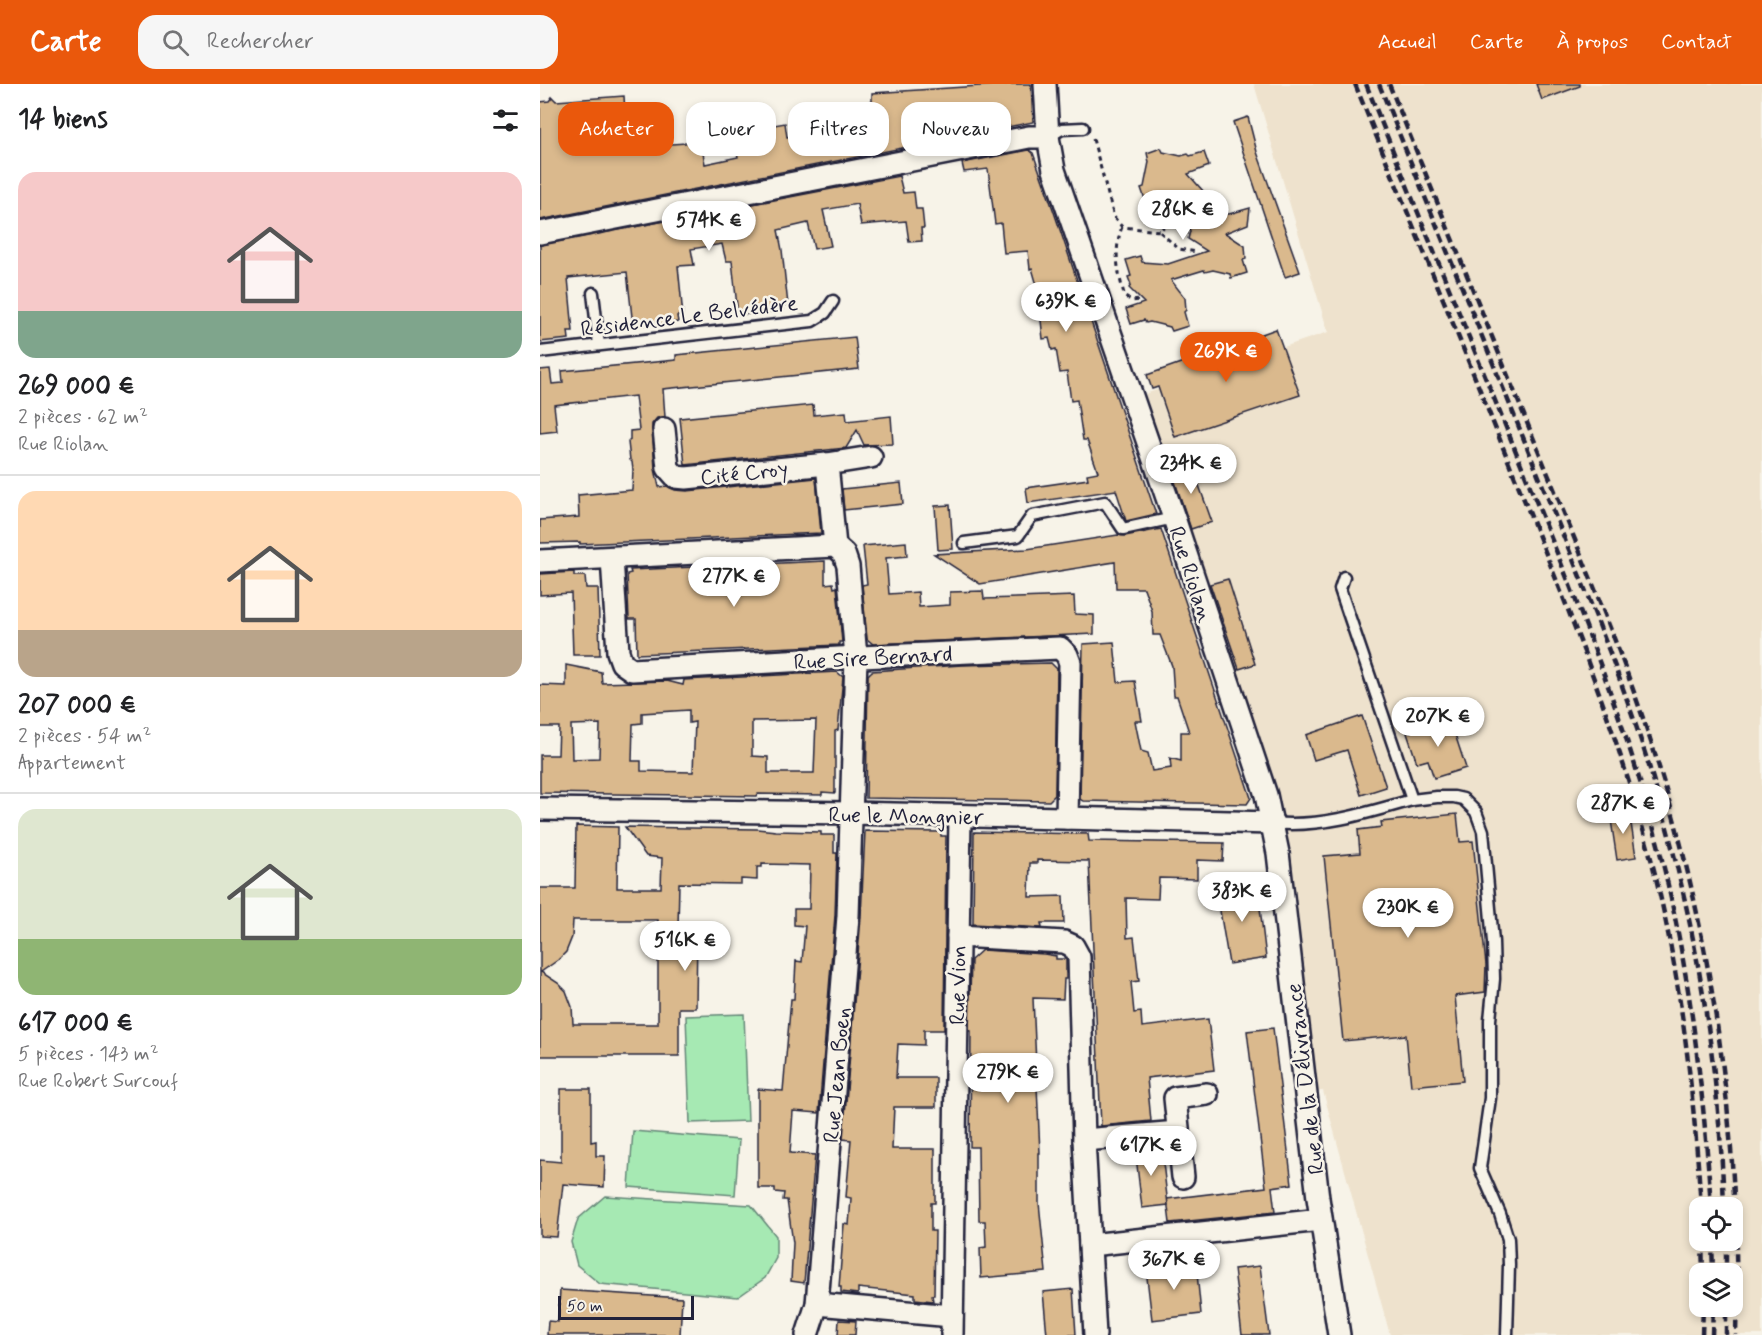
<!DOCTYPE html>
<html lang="fr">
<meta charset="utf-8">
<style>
:root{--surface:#fff;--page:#f6f6f6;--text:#202124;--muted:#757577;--line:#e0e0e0;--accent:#ea580c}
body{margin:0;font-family:Mynerve,sans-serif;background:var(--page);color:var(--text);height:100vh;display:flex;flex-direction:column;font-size:22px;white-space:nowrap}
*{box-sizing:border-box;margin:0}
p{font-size:20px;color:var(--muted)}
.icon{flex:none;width:33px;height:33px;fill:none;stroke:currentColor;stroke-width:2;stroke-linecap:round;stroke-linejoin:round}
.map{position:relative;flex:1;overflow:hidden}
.panel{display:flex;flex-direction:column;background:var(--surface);width:540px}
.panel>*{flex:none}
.top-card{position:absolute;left:18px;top:18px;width:570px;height:54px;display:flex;gap:12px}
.buttons{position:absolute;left:1149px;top:1113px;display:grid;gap:12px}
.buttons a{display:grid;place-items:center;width:54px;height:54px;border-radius:12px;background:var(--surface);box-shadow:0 3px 9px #0003;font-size:30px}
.scale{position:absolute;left:18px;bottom:15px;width:136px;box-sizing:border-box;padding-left:6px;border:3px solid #22223b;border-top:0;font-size:16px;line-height:21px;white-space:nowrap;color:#22223b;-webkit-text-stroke:4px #f7f3e8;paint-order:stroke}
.price{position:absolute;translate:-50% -51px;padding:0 14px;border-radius:21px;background:#fff;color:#222;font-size:20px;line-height:39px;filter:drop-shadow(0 2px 3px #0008)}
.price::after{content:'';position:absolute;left:50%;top:36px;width:18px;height:14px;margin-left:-9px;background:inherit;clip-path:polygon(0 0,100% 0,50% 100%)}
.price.on{background:var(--accent);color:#fff}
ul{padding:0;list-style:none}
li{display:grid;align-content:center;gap:12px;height:318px;padding:0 18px}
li+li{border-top:2px solid var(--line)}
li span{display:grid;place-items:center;height:186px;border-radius:18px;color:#555}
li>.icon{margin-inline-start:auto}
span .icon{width:108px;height:108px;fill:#fffc;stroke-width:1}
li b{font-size:26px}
h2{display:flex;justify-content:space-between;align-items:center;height:72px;padding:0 18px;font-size:26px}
.chip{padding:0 21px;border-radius:18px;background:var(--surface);box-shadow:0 3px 9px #0003;font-size:21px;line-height:54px}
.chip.on{background:var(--accent);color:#fff}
header{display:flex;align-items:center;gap:36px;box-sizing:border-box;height:84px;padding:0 30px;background:var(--accent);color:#fff}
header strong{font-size:28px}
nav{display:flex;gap:33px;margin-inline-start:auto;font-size:21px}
.search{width:420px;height:54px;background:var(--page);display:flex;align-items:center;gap:15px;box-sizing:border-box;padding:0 21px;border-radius:18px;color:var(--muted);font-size:22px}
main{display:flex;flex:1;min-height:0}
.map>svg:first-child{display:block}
.built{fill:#eee2cd;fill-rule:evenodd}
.green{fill:#a6e9b3;stroke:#648677;stroke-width:1.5}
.building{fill:#dab98d;stroke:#22223b;stroke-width:1.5;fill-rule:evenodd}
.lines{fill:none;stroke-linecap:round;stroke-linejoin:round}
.lane-casing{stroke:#22223b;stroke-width:15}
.street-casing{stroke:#22223b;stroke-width:26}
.path{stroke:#22223b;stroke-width:3;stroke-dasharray:4.5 4.5;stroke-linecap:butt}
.lane{stroke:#f7f3e8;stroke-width:10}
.street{stroke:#f7f3e8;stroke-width:21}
.rail{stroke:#22223b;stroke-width:4.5;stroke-dasharray:9 4.5;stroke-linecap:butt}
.labels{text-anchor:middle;stroke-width:5;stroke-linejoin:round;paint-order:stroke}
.street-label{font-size:22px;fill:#22223b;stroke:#f7f3e8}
</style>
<header>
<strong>Carte</strong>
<div class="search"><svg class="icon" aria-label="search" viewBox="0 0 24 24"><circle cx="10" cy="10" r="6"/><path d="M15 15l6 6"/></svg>Rechercher</div>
<nav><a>Accueil</a><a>Carte</a><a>À propos</a><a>Contact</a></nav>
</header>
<main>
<section class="panel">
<h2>14 biens<svg class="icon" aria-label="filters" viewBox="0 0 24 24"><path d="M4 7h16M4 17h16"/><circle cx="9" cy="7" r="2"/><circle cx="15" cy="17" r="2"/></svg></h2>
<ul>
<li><span style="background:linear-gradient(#f6c9c9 75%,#7fa58c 0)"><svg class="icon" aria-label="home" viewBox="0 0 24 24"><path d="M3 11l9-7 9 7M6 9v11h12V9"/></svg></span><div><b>269 000 €</b><p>2 pièces · 62 m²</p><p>Rue Riolan</p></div></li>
<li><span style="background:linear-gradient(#ffd9b3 75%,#b9a48a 0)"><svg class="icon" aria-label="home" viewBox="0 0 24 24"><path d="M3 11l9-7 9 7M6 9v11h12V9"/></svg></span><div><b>207 000 €</b><p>2 pièces · 54 m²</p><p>Appartement</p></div></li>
<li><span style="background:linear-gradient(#dfe7d0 70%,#8fb573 0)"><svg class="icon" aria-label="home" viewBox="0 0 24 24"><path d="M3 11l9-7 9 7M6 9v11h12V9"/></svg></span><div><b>617 000 €</b><p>5 pièces · 143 m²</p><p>Rue Robert Surcouf</p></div></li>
</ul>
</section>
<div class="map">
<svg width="1222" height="1251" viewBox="0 0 1222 1251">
<rect width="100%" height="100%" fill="#f7f3e8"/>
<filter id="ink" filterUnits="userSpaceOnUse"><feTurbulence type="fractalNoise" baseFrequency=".0167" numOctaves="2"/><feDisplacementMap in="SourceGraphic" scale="12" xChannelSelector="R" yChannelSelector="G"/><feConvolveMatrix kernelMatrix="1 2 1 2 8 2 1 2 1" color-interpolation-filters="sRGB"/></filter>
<g filter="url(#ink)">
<path class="built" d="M714,0H1222V1251H850L783,1007L771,1008L744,745L605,310L788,248ZM1160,1124H1192V1156H1160ZM1160,1190H1192V1222H1160Z"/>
<g class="green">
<path d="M204,930L208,1037L150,1039L146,932Z"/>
<path d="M93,1047L199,1056L195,1111L89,1103Z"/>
<path d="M65,1112L211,1121L236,1152V1174L225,1194L198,1213L60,1200L37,1181L31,1158L38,1135Z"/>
</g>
<g class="building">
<path d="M471,0H491L493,38L0,136V18L9,17L12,13L16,17L84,12L87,63L161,58L165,80L198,73L194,55H206V51L219,50L217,44L245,39L247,53L306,48L304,42L320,41L315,22L332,17V9Z"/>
<path d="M996,0H1040V2L1002,16Z"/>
<path d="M708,33L717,68L760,188L745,193L693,38Z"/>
<path d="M621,64L623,68L641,72L648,70L650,72L664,68L669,82L648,90L664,108L663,114L667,127L689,130L710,124L708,140L685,149L705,162L706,175L703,176L707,189L691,194L690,190L673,186L665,188L664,186L631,196L645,214L646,226L644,228L648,242L632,247L630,243L610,238L606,239L604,236L591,240L586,225L604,219L589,204L591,201L588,193L591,192L586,176L600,172L602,178L628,180L667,167L648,155L650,147L642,122L615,118L607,121L601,104L604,103L609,78L607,69Z"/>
<path d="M489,66L493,69L514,128L616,430L586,437L576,406L488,419L486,404L548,395L547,390L558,388L547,356H543L537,316L531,317L527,288L520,289L516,265L512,266L509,254L503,255L500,227L504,226L492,184L490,185L488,167L464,169L461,139L455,140L448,85L424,88L422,79Z"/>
<path d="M359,92L363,109L374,108L376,125H382L384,144H381L382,157L369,158L366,137L321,141L317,120L283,126L291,162L274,165L268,139L238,146L242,166L248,221H242L243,227L198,231L192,177H186L182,160L151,165L154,181L138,182L143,232H137L138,238L93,242L87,188L28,194L33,247H28L29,255L0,258V161Z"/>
<path d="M736,245L760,311L635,353L618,303L612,305L607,291Z"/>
<path d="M315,253L319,285L123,305L125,333L117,334L112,340L115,385L119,403L127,402L135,406L147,407L276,394L281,449L40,460V458L0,459V436L39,433L38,411L92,406L93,386L92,378L90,376L88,358L90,356V347L99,346L95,312L14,321L17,347L0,349V286L10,285L12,300L23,299L22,287L136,276V271Z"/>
<path d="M273,321L274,331L306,328L307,337L351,332L353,360L324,361L317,346L306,364L145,381L140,334Z"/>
<path d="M650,376L672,438L651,445L630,383Z"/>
<path d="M361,399L363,420L304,426L302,405Z"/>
<path d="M410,421L413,465L398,466L395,422Z"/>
<path d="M621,445L711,714L707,720L543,717L540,715L543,560L574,558L578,598L595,597L602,637H595L601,667L608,669L612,687L631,684L630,674L641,677V648H649L637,612H634L632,582L620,551H613L612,527L604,504H576L575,478L440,500L394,470L487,465L578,451L585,452Z"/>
<path d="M366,458L367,472L346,474L349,510L378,508L379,523L410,521V508L443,507L444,515L534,512L535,530L554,531V550L333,560L327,555L322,501L327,500L323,462Z"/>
<path d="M285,477V500L293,499L294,504L297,503L302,558H299V561L97,570L96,535H89L87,490L91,489L90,486Z"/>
<path d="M34,488V492H45L46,504H58L60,571H33L31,509L0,511V490Z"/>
<path d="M688,495L715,580L699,585L670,500Z"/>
<path d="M511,579L517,585L515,711L509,717L326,714L328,591L332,587L422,581Z"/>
<path d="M26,581L61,588L62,599L127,597L143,601L144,596L297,588L303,593L298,646L295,647V709L282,708V711L218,710L217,712L0,709V671H18L19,643H0V601L26,602ZM149,626V639L155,638L153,688L101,687V677H92L93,640L102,639V629ZM276,636L274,689H228V673L212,672V637ZM60,640L59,674L32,675L31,641Z"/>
<path d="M822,632L846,703L821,711L807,666L774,676L766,651Z"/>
<path d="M910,635L926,684L894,694L888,676L877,679L867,649Z"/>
<path d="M1089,726L1096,773L1077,776L1070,729Z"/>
<path d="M917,730L920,758L933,757L946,881L945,908L915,912L923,997L871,1002L866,951L803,957L784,772L820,769L818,746L842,743L841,738Z"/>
<path d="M36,742L78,743L77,804H121L122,774L106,772L85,743L217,745L236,747L281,748V751H294V769H297L295,831L279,1029L253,1027L250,1069L275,1071L264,1199L251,1197L253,1159L247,1116H243L244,1109L235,1108V1104H218V1005L243,1007L251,915H254L256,877L262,878L265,842L254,841V825H269L270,781L222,780V783H217V796L201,795V800L139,799L138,844H157L156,924H139V972H0V804H35ZM33,836H118V940H33L32,923L26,907L18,899L1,888L18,876L26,868L32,853Z"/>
<path d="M325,747L401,748V752H406L404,946H384V961L358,960L356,994H396V1023H354L352,1065H395V1119H391V1147H395L394,1211H392L393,1217L375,1215V1210L318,1204V1210L301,1208V1203H299L304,1140L309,1141L311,1114L306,1113L311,1056L303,1055L321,833Z"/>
<path d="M434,748L548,750L549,757L684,759L683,777L657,776V795L619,794L618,815L586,814L587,854L594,853L599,897L591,898L594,929L601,928L602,943L668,935L674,986L607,994L611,1037L561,1042L549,777L497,776V779H490L489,813L523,812L524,839H501L502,844L433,840Z"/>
<path d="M717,799L726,874L689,880L679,821H682L680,804Z"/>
<path d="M442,866L504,870L516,872V875H526V895H524L523,915L493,914L500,1069H499V1119L506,1188L441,1194L440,1164L446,1163L445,1137H439L438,1063H430L431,947H429L431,876Z"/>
<path d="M733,944L752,1100L732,1103L735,1128L630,1139L627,1115L726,1103L707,947Z"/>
<path d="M21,1005H51V1058L56,1057V1072H65L64,1103L23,1100L17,1153L0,1152V1076L21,1078Z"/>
<path d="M621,1062L628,1121L602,1124L595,1064Z"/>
<path d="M656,1179L661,1230L612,1236L606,1185Z"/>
<path d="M720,1182L729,1251H702L694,1185Z"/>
<path d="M533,1205L536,1251H507L503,1208Z"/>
<path d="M20,1206L142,1214L140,1251H7L8,1237L18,1238Z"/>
<path d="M299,1236L316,1237L315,1251H298Z"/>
</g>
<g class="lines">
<defs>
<g id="lane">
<path d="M508,53L522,45L543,44"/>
<path d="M53,209L59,261"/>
<path d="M0,268L272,237L285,229L293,217"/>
<path d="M424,459L478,452L492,432L565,418L583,445L634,434"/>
<path d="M872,716L897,713H914L923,715L936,728L943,747L953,858L954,895L950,936V1014L940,1084L960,1130L968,1155L969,1181L967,1251"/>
<path d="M733,739C779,744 828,729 872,716L800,505L804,493"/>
</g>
<g id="street">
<path d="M505,0L508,53L514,86L634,434L726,711L738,769L778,1114L799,1251"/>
<path d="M0,149L489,53H508"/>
<path d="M124,345L128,384L136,393L146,394L287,380L331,373"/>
<path d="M287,380L295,462"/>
<path d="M72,474L78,568L82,579L92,586L299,574L520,564L527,571L530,579L527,734"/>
<path d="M0,477L295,462L304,470L308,482L316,573L308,832L277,1220L267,1251"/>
<path d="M0,725L311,729L733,739"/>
<path d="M418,852L524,858L533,862L539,873L544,1056L555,1251"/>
<path d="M544,1056L638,1048"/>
<path d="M643,1093L635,1014L667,1010"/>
<path d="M550,1161L781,1136"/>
<path d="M277,1220L412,1232"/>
<path d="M412,1251L420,732"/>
</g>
</defs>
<use href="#lane" class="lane-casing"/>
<use href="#street" class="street-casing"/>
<g class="path">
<path d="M553,55L574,133L582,143L620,147L629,137L635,121"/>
<path d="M582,143C573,167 578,190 585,213L592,217L599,216"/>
<path d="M620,148L639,165L657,168"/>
</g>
<use href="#lane" class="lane"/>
<use href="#street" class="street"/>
<g class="rail">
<path d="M815,0C868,130 922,260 974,391C1028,523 1081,655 1116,794C1142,902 1154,1013 1161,1124"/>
<path d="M826,0C877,127 929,253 981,380C1035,513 1091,648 1125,788C1151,899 1164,1011 1171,1124"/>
<path d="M839,0C888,121 938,242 987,363C1027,462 1070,561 1103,663C1151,811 1179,968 1184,1124"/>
<path d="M849,0C902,130 955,260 1008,390C1053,500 1099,609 1131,724C1179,895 1200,1073 1196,1251"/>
<path d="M1162,1156L1163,1190"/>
<path d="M1172,1156L1173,1190"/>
<path d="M1186,1156V1190"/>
<path d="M1162,1251L1163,1222"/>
<path d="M1172,1251L1173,1222"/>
<path d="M1186,1251V1222"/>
</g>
</g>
</g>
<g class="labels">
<g class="street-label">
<text transform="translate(149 231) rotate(-7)" y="8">Résidence Le Belvédère</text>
<text transform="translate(204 388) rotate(-6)" y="8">Cité Croy</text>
<text transform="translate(652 490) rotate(72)" y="8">Rue Riolan</text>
<text transform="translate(333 573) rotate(-3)" y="8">Rue Sire Bernard</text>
<text transform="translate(366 731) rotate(1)" y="8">Rue le Mongnier</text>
<text transform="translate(417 901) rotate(-89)" y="8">Rue Vion</text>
<text transform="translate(296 991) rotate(-85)" y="8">Rue Jean Boen</text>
<text transform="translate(764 995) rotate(-97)" y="8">Rue de la Délivrance</text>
</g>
</g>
</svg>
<div class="buttons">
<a><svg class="icon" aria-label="locate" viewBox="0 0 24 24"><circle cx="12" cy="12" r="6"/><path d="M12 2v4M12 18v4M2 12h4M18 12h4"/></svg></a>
<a><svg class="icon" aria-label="layers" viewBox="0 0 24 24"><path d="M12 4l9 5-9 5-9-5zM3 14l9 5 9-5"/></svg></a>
</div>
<div class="scale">50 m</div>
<b class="price" style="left:643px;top:157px">286K €</b>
<b class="price" style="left:169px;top:168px">574K €</b>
<b class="price" style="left:526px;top:249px">639K €</b>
<b class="price on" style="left:686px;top:299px">269K €</b>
<b class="price" style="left:651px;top:411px">234K €</b>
<b class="price" style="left:194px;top:524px">277K €</b>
<b class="price" style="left:898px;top:664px">207K €</b>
<b class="price" style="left:1083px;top:751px">287K €</b>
<b class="price" style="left:702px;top:839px">383K €</b>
<b class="price" style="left:868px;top:855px">230K €</b>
<b class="price" style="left:145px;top:888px">516K €</b>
<b class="price" style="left:468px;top:1020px">279K €</b>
<b class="price" style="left:611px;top:1093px">617K €</b>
<b class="price" style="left:634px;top:1207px">367K €</b>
<div class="top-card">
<a class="chip on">Acheter</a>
<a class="chip">Louer</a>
<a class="chip">Filtres</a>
<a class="chip">Nouveau</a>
</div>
</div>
</main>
